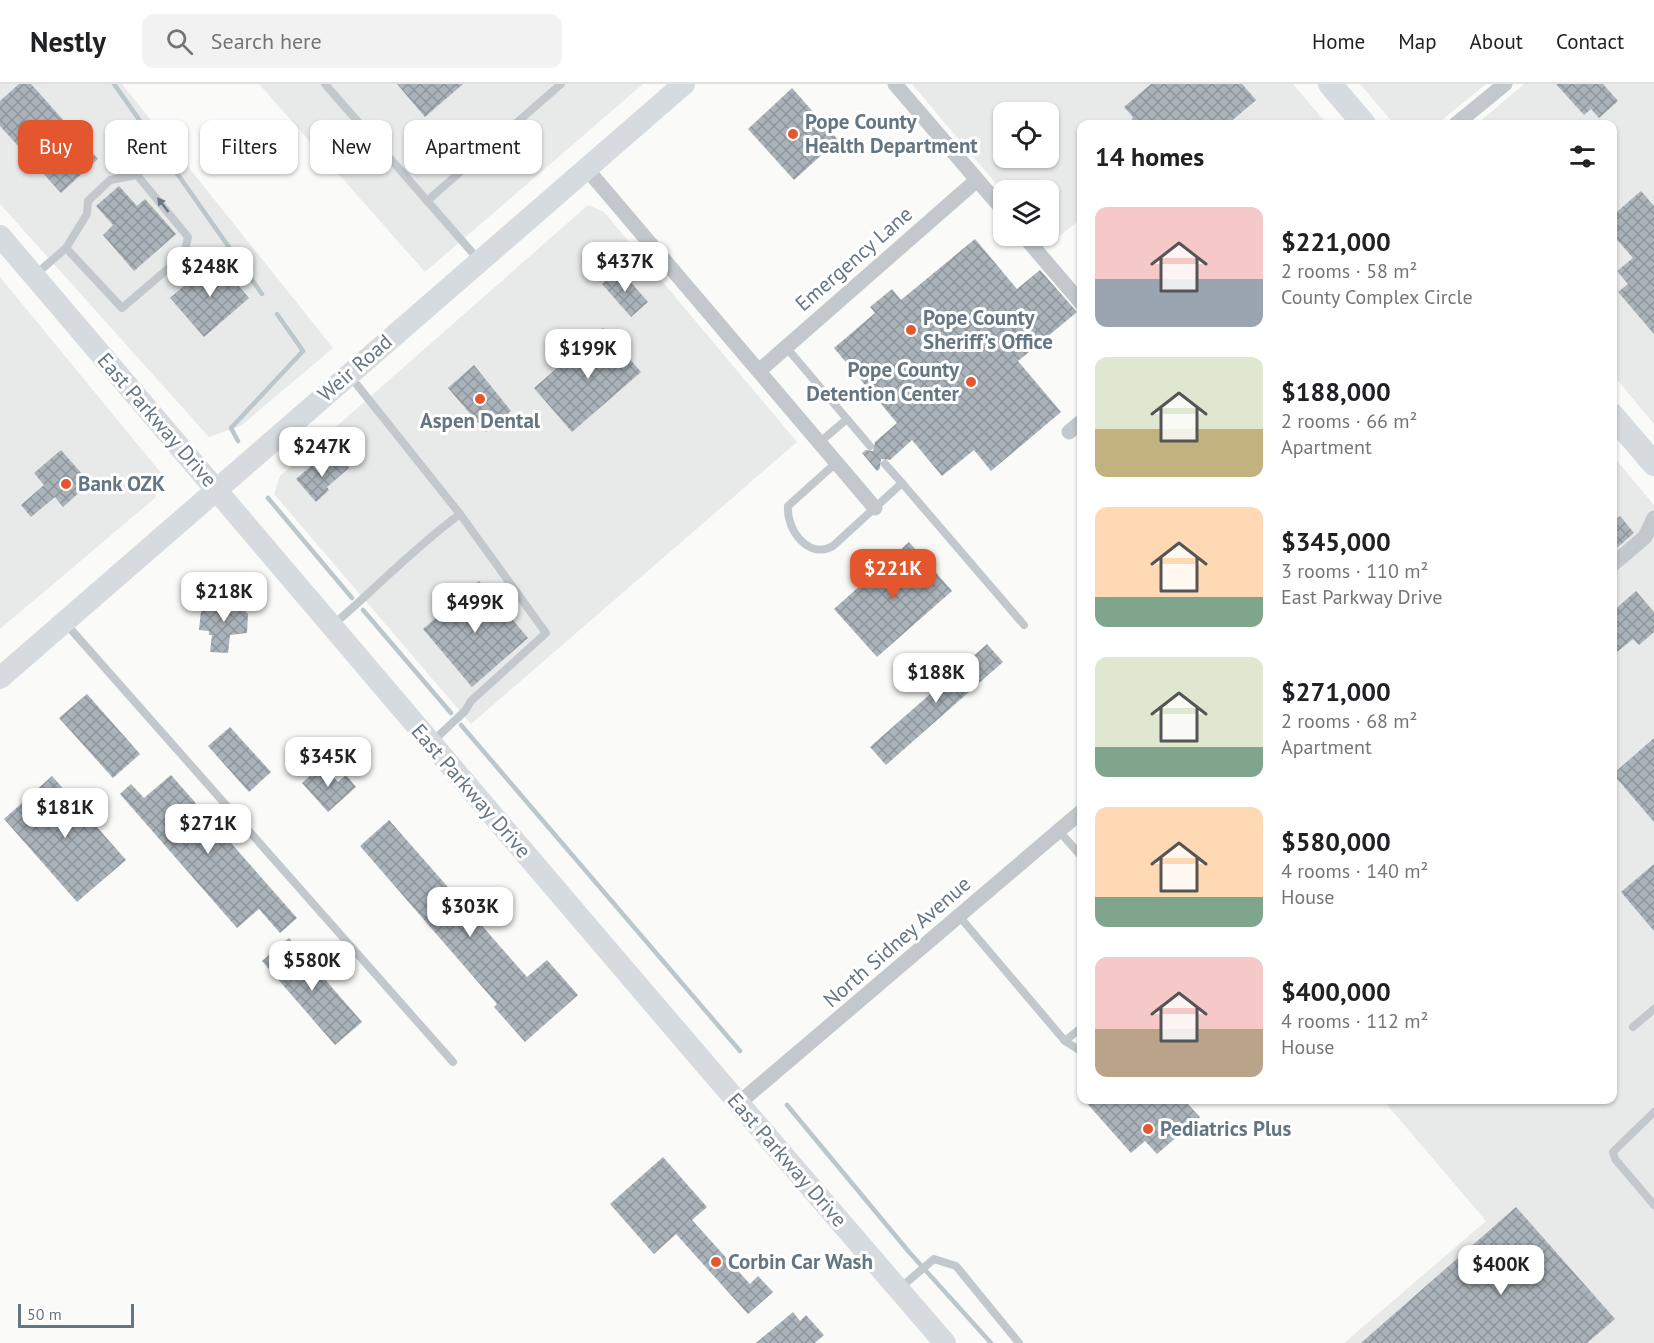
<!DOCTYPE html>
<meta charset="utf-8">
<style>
:root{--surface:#fff;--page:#f2f2f2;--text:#202124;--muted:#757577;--line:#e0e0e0;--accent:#e4572e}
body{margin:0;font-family:"PT Sans",sans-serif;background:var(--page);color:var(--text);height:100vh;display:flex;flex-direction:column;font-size:22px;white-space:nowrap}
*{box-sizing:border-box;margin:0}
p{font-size:20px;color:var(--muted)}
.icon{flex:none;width:33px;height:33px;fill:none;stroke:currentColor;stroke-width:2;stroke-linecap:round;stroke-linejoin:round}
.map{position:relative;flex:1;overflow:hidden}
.details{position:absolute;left:1077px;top:36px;width:540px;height:984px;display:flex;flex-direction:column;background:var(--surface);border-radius:12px;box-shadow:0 2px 4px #0004}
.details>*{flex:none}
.guide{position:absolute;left:18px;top:36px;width:570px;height:54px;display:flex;gap:12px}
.buttons{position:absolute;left:993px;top:18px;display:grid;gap:12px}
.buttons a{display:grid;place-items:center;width:66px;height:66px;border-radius:12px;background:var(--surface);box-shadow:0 2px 4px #0004;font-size:30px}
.scale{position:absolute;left:18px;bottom:15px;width:116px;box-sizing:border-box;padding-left:6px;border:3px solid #657683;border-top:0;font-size:16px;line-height:21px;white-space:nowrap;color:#657683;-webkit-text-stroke:4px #fff;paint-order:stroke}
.price{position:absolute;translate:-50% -51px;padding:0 14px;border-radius:12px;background:#fff;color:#222;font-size:20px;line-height:39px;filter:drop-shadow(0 2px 3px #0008)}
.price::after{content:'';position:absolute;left:50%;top:36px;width:18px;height:14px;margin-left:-9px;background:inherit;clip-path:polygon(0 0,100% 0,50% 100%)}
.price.selected{background:var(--accent);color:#fff}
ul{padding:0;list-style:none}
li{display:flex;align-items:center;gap:18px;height:150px;padding:0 18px}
li span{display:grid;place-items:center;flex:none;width:168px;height:120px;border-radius:12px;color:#555}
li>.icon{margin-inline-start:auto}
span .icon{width:72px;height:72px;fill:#fffc;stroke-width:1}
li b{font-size:26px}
h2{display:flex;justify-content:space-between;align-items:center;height:72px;padding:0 18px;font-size:26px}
.tag{padding:0 21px;border-radius:12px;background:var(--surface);box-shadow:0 2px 4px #0004;font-size:21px;line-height:54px}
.tag.selected{background:var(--accent);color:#fff}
header{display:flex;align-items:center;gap:36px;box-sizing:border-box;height:84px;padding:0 30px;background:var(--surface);border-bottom:2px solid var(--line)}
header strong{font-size:28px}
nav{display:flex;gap:33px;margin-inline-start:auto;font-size:21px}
.search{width:420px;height:54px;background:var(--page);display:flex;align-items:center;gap:15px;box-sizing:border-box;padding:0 21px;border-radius:12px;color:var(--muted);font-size:22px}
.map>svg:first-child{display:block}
.built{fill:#e8e9e9;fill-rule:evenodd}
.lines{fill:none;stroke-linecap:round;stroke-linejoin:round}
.stream{stroke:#bbc7cb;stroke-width:4.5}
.building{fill:url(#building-cross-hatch)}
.lane{stroke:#c3c8cc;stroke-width:8}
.street{stroke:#c3c8cc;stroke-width:15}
.secondary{stroke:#d6dbdf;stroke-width:22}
.primary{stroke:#d6dbdf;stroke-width:24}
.oneway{fill:#6a7a87}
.poi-dot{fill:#e4572e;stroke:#fff;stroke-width:2}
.labels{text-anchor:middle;stroke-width:6;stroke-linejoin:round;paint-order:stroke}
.poi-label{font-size:21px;font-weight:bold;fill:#657683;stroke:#fff;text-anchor:start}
.street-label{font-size:21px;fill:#657683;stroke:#fff}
</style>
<header>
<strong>Nestly</strong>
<div class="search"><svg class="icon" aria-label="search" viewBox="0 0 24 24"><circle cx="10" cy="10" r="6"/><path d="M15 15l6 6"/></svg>Search here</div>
<nav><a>Home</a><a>Map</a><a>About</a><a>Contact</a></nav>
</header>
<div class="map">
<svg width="1654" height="1259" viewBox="0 0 1654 1259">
<defs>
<pattern id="building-cross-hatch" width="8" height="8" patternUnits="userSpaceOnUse" patternTransform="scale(1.5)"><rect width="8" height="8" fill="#aab3b9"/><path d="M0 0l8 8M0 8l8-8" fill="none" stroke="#8e969c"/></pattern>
</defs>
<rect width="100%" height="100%" fill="#fafaf8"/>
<g class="built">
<path d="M0,0H122L333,264L242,341L209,353L0,120Z"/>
<path d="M259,0H643L425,188Z"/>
<path d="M912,0H1293L1327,40H1082L1081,135L1048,161L1040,152H1048V106L1003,108ZM1004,28H1048V74H1004Z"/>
<path d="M1360,0H1486L1437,40H1394Z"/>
<path d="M1524,0H1654V340L1613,291L1612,40H1477Z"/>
<path d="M588,121L604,128L797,358L471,640L274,410L280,392Z"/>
<path d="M0,193L161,389L155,414L0,545Z"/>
<path d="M1613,372L1654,421V1259H1344L1486,1137L1383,1016H1612Z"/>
</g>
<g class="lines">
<g class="stream">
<path d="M114,0L262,210"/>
<path d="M238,357L231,344L303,267L277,230"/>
<path d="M268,414L352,514"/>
<path d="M363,526L451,629"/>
<path d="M461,641L740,967"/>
<path d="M787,1021L909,1168L991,1259"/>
</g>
</g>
<g class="building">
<path d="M19,0H31L98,75L61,109L0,42V17Z"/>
<path d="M397,0H463L425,33Z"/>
<path d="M1151,0H1242L1256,16L1228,40H1130L1133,33L1124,23Z"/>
<path d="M1556,0H1603L1618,17L1599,34L1591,25L1584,31Z"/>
<path d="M792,4L838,56L794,96L748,45Z"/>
<path d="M119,102L137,122L145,115L176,150L134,187L103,151L113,141L96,122Z"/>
<path d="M1641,107L1654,122V250L1618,208L1628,200L1617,187L1633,174L1612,150V132Z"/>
<path d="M975,155L1017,205L1040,186L1077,228L1018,277L1061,328L991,387L974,366L942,392L912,356L890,376L881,375L880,384L877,387L862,369L866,366L873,367L875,358L897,339L834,264L875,229L870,223L892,205L901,216Z"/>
<path d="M215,175L249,214L204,253L170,214Z"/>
<path d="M619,185L648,218L631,233L602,200Z"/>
<path d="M603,244L641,288L572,348L534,304Z"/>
<path d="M474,281L511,327L486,348L448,304Z"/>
<path d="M61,366L90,399L63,423L55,413L31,433L21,421L44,401L34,389Z"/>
<path d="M338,371L349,384L327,403L329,406L316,418L296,395L312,381L319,388Z"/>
<path d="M1620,432L1634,449L1612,468V439Z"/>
<path d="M909,458L952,507L877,573L834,525Z"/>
<path d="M479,497L528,554L472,603L423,545Z"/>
<path d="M1636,507L1654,528V548L1639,561L1633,555L1612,572V528Z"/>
<path d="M217,515L236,517L248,530L247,549L230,551L228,569L210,568L212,551H209V547L199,546L201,527L217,519Z"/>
<path d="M987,560L1003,578L886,681L870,663Z"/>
<path d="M87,610L140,670L113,694L59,634Z"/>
<path d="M230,643L271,688L249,708L208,662Z"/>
<path d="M1654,654V738L1613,690Z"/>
<path d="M322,681L338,698L346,691L356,703L328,728L302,699Z"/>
<path d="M171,691L297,834L280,849L259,825L237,844L120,710L131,700L144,714Z"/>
<path d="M52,692L126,776L77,818L4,735Z"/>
<path d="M389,736L527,893L547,876L578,911L525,958L494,923L497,920L360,762Z"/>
<path d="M1654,780V847L1621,808Z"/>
<path d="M289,854L362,938L335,961L262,877Z"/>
<path d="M1084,1016H1184L1200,1033L1157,1070L1145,1057L1131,1069Z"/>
<path d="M663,1073L707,1123L692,1136L750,1200L758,1192L773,1208L748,1230L676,1150L654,1170L610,1120Z"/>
<path d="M1516,1123L1615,1235L1587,1259H1361Z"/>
<path d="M793,1228L800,1237L806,1231L824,1251L815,1259H756Z"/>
</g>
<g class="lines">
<g class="lane">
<path d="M325,0L478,175"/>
<path d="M427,117L561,0"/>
<path d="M35,191L66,164L122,224L184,171L188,153L137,91L110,96L88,117L87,130L66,164"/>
<path d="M786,263L847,335"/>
<path d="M350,292L460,430L546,549L471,617L465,627L433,657"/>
<path d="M820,358L847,335L870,362"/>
<path d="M837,378L788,422C786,446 809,476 833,462L902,399L1024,541"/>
<path d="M885,380L902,399"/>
<path d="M67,541L453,978"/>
<path d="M333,541C376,504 414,464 460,430"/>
<path d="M1059,747L1082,773"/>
<path d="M959,832L1065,957L1082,968"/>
<path d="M1633,943L1654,925"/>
<path d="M1065,957L1082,943"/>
<path d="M1654,1028L1613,1068L1615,1075L1654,1121"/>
<path d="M900,1204L934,1175L956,1182L1019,1259"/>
</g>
<g class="street">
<path d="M895,0L1004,127"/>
<path d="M1456,40L1505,0"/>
<path d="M586,84L875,424"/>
<path d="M1024,152L1082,220"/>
<path d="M760,286L977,96"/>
<path d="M1069,348L1082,337"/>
<path d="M1612,481L1645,453L1654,434"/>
<path d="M739,1019L1082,727"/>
</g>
<g class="secondary">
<path d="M0,152C315,521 627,892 945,1259"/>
<path d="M0,594L684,0"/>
</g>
<g class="primary">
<path d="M1330,0L1364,40"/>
<path d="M1612,331L1654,380"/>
</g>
</g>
<defs><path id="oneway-solid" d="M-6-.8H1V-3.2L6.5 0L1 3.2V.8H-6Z" transform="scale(1.5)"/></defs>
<use class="oneway" href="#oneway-solid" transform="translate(163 121) rotate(-128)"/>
<g class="poi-dot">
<circle cx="793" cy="50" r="6"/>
<circle cx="911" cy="246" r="6"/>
<circle cx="971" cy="298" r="6"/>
<circle cx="480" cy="315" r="6"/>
<circle cx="66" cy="400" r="6"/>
<circle cx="1148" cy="1045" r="6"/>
<circle cx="716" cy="1178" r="6"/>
</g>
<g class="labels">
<g class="poi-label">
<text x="805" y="45">Pope County<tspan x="805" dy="24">Health Department</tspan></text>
<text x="923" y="241">Pope County<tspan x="923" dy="24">Sheriff's Office</tspan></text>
<text x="959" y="293" text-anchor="end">Pope County<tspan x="959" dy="24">Detention Center</tspan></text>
<text x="480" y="344" text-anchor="middle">Aspen Dental</text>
<text x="78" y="407">Bank OZK</text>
<text x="1160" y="1052">Pediatrics Plus</text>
<text x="728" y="1185">Corbin Car Wash</text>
</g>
<g class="street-label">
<text transform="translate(854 175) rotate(-41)" y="7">Emergency Lane</text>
<text transform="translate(355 284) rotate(-41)" y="7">Weir Road</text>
<text transform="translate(157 336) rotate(49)" y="7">East Parkway Drive</text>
<text transform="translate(471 707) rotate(49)" y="7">East Parkway Drive</text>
<text transform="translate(897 858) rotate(-41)" y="7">North Sidney Avenue</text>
<text transform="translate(787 1076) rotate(49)" y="7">East Parkway Drive</text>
</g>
</g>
</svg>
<div class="buttons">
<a><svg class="icon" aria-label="locate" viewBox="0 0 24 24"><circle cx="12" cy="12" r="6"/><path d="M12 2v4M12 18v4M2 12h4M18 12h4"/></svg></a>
<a><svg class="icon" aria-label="layers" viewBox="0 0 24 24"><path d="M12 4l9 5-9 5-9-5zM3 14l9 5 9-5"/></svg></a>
</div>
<div class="scale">50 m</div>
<b class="price" style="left:625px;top:209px">$437K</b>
<b class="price" style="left:210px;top:214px">$248K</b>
<b class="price" style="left:588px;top:296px">$199K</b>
<b class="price" style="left:322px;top:394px">$247K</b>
<b class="price selected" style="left:893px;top:516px">$221K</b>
<b class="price" style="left:224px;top:539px">$218K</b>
<b class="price" style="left:475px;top:550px">$499K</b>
<b class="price" style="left:936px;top:620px">$188K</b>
<b class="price" style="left:328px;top:704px">$345K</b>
<b class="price" style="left:65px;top:755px">$181K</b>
<b class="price" style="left:208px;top:771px">$271K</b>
<b class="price" style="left:470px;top:854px">$303K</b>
<b class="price" style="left:312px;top:908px">$580K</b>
<b class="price" style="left:1501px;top:1212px">$400K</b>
<div class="guide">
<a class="tag selected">Buy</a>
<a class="tag">Rent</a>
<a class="tag">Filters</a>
<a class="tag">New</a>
<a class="tag">Apartment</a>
</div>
<section class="details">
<h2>14 homes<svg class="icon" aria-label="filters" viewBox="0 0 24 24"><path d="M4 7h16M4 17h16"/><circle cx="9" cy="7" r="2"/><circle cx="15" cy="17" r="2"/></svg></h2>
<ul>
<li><span style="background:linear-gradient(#f6c9c9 60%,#9aa5b1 0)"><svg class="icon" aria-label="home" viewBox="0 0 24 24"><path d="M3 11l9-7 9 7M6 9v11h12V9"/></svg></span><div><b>$221,000</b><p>2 rooms · 58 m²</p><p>County Complex Circle</p></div></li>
<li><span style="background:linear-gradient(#dfe7d0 60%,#c2b280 0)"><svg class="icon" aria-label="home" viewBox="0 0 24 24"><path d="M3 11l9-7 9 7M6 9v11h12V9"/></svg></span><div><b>$188,000</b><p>2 rooms · 66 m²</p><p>Apartment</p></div></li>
<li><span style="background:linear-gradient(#ffd9b3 75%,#7fa58c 0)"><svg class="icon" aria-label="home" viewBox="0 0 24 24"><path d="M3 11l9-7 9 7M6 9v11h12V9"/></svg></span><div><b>$345,000</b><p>3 rooms · 110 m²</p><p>East Parkway Drive</p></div></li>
<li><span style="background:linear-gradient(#dfe7d0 75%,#7fa58c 0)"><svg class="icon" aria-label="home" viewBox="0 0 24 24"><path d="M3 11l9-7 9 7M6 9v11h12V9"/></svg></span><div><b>$271,000</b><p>2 rooms · 68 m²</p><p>Apartment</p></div></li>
<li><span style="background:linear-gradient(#ffd9b3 75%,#7fa58c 0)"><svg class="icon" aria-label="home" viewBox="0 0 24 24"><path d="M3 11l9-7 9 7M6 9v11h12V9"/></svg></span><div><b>$580,000</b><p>4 rooms · 140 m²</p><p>House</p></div></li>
<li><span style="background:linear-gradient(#f6c9c9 60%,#b9a48a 0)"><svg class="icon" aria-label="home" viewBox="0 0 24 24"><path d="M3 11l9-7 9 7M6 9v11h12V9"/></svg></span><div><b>$400,000</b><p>4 rooms · 112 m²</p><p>House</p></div></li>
</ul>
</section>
</div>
